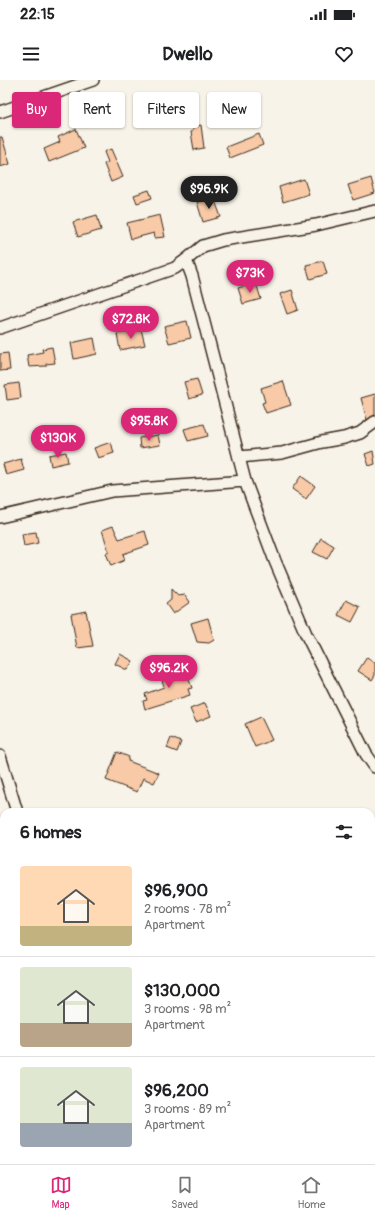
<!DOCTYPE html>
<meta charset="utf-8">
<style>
:root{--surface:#fff;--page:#f6f6f6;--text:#202124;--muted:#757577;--line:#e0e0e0;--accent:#db2777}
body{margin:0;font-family:Pangolin,sans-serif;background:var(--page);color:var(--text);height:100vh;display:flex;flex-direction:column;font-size:15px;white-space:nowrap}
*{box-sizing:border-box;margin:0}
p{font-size:13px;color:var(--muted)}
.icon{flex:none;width:22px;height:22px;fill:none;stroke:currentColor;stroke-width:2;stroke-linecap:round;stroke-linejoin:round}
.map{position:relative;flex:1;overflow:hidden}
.details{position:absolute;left:0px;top:728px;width:375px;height:356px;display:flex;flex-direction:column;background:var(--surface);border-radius:12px 12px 0 0;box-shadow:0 1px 3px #0004}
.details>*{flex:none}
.guide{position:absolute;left:12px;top:12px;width:351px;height:36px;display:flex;gap:8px}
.price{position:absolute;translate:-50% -34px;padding:0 9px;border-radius:14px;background:var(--accent);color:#fff;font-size:13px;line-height:26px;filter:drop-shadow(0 1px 2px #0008)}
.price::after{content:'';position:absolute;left:50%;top:24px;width:12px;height:9px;margin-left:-6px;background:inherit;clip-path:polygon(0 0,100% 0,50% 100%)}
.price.active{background:#222;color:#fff}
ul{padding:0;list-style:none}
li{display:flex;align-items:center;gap:12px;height:100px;padding:0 20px}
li+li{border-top:1px solid var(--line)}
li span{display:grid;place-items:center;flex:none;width:112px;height:80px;border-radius:4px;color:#555}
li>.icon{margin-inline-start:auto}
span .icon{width:48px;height:48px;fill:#fffc;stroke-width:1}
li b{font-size:17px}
h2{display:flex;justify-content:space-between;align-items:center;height:48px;padding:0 20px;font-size:17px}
.tag{padding:0 14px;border-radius:4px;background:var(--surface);box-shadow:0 1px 3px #0004;font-size:14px;line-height:36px}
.tag.active{background:var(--accent);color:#fff}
.status{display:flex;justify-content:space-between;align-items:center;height:28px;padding:0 20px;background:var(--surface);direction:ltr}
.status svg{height:11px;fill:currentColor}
header{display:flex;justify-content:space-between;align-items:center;height:52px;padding:0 20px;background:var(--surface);font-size:18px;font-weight:800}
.menu{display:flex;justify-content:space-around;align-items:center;height:56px;border-top:1px solid var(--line);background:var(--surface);font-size:11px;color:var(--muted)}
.menu a{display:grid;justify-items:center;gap:2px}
.menu .active{color:var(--accent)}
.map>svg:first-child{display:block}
.building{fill:#f8caa7;stroke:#3b2a1e}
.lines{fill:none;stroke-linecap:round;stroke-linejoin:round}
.minor-casing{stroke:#3b2a1e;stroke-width:14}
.minor{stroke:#f7f3e8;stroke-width:11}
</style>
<div class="status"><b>22:15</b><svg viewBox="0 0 49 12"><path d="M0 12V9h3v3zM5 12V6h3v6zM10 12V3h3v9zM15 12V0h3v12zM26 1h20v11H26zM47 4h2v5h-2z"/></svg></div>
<header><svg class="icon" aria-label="menu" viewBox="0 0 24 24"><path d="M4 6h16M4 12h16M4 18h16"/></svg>Dwello<svg class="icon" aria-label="heart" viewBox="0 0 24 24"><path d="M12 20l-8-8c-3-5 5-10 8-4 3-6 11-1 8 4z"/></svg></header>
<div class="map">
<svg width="375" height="1084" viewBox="0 0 375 1084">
<rect width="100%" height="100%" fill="#f7f3e8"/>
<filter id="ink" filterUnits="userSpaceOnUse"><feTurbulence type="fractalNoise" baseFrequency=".025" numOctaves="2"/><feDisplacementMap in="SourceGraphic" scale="8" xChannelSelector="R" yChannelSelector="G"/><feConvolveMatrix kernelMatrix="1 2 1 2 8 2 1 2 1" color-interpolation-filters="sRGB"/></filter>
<g filter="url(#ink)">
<g class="building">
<path d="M201,45L204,68L194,70L191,52L193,51V47Z"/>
<path d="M76,49L84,68L49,82L44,69L60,62L58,57Z"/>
<path d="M259,54L263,65L230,78L226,67Z"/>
<path d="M0,57H2L10,84L0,87Z"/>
<path d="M111,69L123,97L111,102L104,84L108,82L104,72Z"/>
<path d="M371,98L375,113L353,120L348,105Z"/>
<path d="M304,99L309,114L283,122L279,107Z"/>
<path d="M149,110L152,118L137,123L134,115Z"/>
<path d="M214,118L221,137L203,142L197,122Z"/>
<path d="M97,135L101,150L78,157L73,142Z"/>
<path d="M160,135L165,157L155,158L154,153L131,159L127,143Z"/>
<path d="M323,181L327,194L310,199L306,185Z"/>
<path d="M256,203L261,219L243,224L238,208Z"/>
<path d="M292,210L298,230L287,234L280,214Z"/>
<path d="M187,241L191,258L169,263L164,246Z"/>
<path d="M141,249L145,265L120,270L117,254Z"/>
<path d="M94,258L97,274L74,279L71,263Z"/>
<path d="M52,267L55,283L46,284V286L29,287L27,275L43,272L42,269Z"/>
<path d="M8,273L10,290L0,291V274Z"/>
<path d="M197,299L202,315L189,319L184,302Z"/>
<path d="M283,301L291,325L266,333L262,323L265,322L261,308Z"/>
<path d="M19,303L21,318L7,320L5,305Z"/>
<path d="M375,314V335L367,340L361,318Z"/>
<path d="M204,344L208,356L188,361L184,349Z"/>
<path d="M158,355L160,365L140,368L139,358Z"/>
<path d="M111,362L114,373L98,378L94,368Z"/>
<path d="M373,371L375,384L369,386L365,374Z"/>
<path d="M66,372L68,382L51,386L49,375Z"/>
<path d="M21,379L24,390L6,395L3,384Z"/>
<path d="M301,396L315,406L306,419L292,409Z"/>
<path d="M113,446L119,459L145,451L149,465L123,474L125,480L111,486L106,473L109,472L102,450Z"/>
<path d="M36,452L38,463L24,466L22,454Z"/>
<path d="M321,458L334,466L327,479L313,472Z"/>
<path d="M171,509L178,516L185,515L190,522L173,534L166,524L171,520Z"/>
<path d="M346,520L360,527L352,542L338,535Z"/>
<path d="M86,531L93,566L77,568L71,534Z"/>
<path d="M208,538L214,560L209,563L197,562L191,543Z"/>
<path d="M120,574L133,581L127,590L115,584Z"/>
<path d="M367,577L375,583V595L372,600L358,591Z"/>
<path d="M178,586L182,599L188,597L192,608L188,609L190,615L145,629L143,621L147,620L145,614L164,607L160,592Z"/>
<path d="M205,623L211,636L196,642L190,629Z"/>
<path d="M261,637L272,660L255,667L245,644Z"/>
<path d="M171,658L181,662L177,672L167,668Z"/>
<path d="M117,672L129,677L128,681L159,693L154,703L143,698L137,712L106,700Z"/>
</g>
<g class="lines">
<defs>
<g id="minor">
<path d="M0,32L93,0"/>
<path d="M0,248L175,188L186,180"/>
<path d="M239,377L282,373L322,362L344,358L360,353L375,342"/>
<path d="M245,401L192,196L186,180L203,166L223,160L316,145L375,131"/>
<path d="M0,437L112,411L245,401L275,481L306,554L366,674L375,687"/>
<path d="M0,676L17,732"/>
<path d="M254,1080L261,1084"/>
<path d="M179,1084L181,1080"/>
</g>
</defs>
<use href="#minor" class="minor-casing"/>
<use href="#minor" class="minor"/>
</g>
</g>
</svg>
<b class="price active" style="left:209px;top:130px">$96.9K</b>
<b class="price" style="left:250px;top:214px">$73K</b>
<b class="price" style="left:131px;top:260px">$72.8K</b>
<b class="price" style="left:149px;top:362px">$95.8K</b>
<b class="price" style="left:58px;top:379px">$130K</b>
<b class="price" style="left:169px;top:609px">$96.2K</b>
<div class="guide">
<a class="tag active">Buy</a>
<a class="tag">Rent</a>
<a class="tag">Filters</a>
<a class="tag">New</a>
</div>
<section class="details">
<h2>6 homes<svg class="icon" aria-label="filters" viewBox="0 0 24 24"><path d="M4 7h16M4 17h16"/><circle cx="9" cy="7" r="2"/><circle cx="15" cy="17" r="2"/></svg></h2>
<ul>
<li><span style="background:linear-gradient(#ffd9b3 75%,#c2b280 0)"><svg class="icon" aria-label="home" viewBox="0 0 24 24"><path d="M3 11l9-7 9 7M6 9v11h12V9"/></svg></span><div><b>$96,900</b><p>2 rooms · 78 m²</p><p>Apartment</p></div></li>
<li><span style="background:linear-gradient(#dfe7d0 70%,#b9a48a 0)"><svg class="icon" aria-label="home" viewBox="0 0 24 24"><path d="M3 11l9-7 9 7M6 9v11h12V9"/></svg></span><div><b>$130,000</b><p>3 rooms · 98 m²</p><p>Apartment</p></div></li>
<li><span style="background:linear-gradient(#dfe7d0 70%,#9aa5b1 0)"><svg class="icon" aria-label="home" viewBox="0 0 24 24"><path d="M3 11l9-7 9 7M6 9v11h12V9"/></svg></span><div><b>$96,200</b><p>3 rooms · 89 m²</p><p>Apartment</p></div></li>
</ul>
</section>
</div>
<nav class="menu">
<a class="active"><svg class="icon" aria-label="map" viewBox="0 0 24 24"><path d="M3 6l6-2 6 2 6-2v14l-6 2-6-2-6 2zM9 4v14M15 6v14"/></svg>Map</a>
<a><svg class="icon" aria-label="saved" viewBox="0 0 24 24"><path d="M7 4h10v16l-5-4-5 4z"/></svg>Saved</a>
<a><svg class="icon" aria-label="home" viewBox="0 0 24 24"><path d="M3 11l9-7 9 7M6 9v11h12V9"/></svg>Home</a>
</nav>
